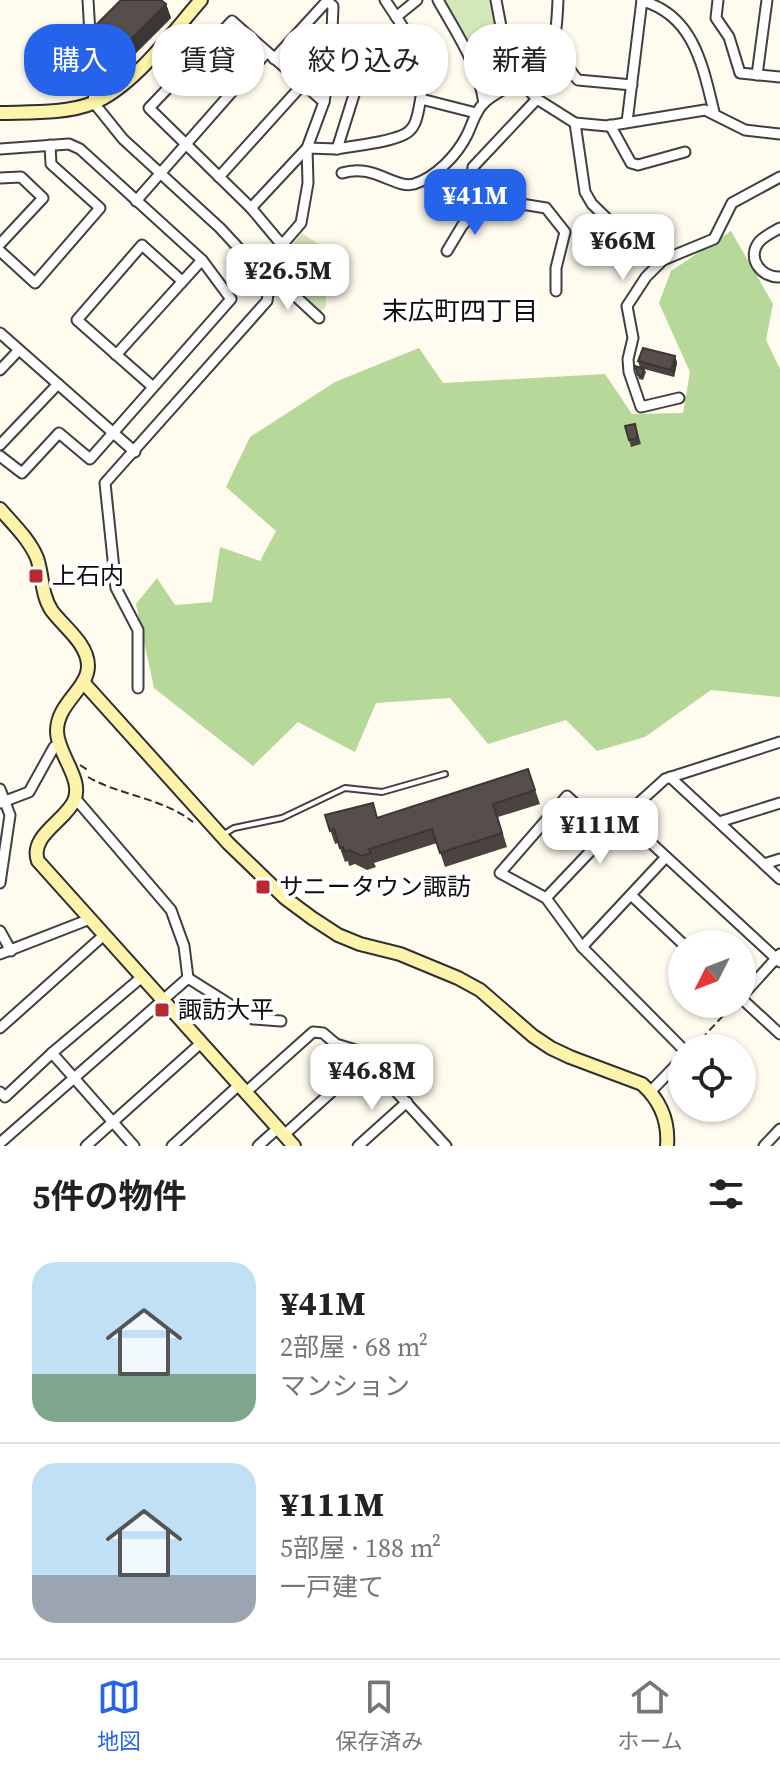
<!DOCTYPE html>
<html lang="ja">
<meta charset="utf-8">
<style>
:root{--surface:#fff;--page:#f2f2f2;--text:#222;--muted:#767676;--line:#e0e0e0;--accent:#2563eb}
body{margin:0;font-family:"Source Serif 4","Noto Sans JP",serif;background:var(--page);color:var(--text);height:100vh;display:flex;flex-direction:column;font-size:30px;white-space:nowrap}
*{box-sizing:border-box;margin:0}
p{font-size:26px;color:var(--muted)}
.icon{flex:none;width:44px;height:44px;fill:none;stroke:currentColor;stroke-width:2;stroke-linecap:round;stroke-linejoin:round}
.map{position:relative;height:1146px;overflow:hidden}
.panel{display:flex;flex-direction:column;background:var(--surface);flex:1}
.panel>*{flex:none}
.top-card{position:absolute;left:24px;top:24px;width:732px;height:72px;display:flex;gap:16px}
.needle{width:52px;rotate:228deg}
.fabs{position:absolute;left:668px;top:930px;display:grid;gap:16px}
.fabs a{display:grid;place-items:center;width:88px;height:88px;border-radius:50%;background:var(--surface);box-shadow:0 2px 6px #0004;font-size:40px}
.price{position:absolute;translate:-50% -68px;padding:0 18px;border-radius:16px;background:#fff;color:#222;font-size:26px;line-height:52px;filter:drop-shadow(0 2px 4px #0008)}
.price::after{content:'';position:absolute;left:50%;top:48px;width:24px;height:18px;margin-left:-12px;background:inherit;clip-path:polygon(0 0,100% 0,50% 100%)}
.price.current{background:var(--accent);color:#fff}
ul{padding:0;list-style:none}
li{display:flex;align-items:center;gap:24px;height:200px;padding:0 32px}
li+li{border-top:2px solid var(--line)}
li span{display:grid;place-items:center;flex:none;width:224px;height:160px;border-radius:24px;color:#555}
li>.icon{margin-inline-start:auto}
span .icon{width:96px;height:96px;fill:#fffc;stroke-width:1}
li b{font-size:34px}
h2{display:flex;justify-content:space-between;align-items:center;height:96px;padding:0 32px;font-size:34px}
.pill{padding:0 28px;border-radius:32px;background:var(--surface);box-shadow:0 2px 6px #0004;font-size:28px;line-height:72px}
.pill.current{background:var(--accent);color:#fff}
.menu{display:flex;justify-content:space-around;align-items:center;height:112px;border-top:2px solid var(--line);background:var(--surface);font-size:22px;color:var(--muted)}
.menu a{display:grid;justify-items:center;gap:4px}
.menu .current{color:var(--accent)}
.map>svg:first-child{display:block}
.green{fill:#d2e8b8}
.forest{fill:#b6d898}
.lines{fill:none;stroke-linecap:round;stroke-linejoin:round}
.lane-casing{stroke:#404040;stroke-width:8}
.street-casing{stroke:#404040;stroke-width:13}
.secondary-casing{stroke:#2f2f2f;stroke-width:16}
.path{stroke:#2f2f2f;stroke-width:2;stroke-dasharray:8 4;stroke-linecap:butt}
.lane{stroke:#fff;stroke-width:4}
.street{stroke:#fff;stroke-width:9}
.secondary{stroke:#fdf3aa;stroke-width:12}
.wall{fill:#4a4340}
.shaded-wall{fill:#3c3734}
.building{fill:#564e4a;stroke:#3c3734;stroke-width:2}
.poi-dot{fill:#ba2831;stroke:#fff;stroke-width:3}
.labels{text-anchor:middle;stroke-width:8;stroke-linejoin:round;paint-order:stroke}
.poi-label{font-size:24px;fill:#0d0d0d;stroke:#fff;text-anchor:start}
.neighbourhood-label{font-size:26px;fill:#0d0d0d;stroke:#fff}
</style>
<div class="map">
<svg width="780" height="1146" viewBox="0 0 780 1146">
<rect width="100%" height="100%" fill="#fffbee"/>
<g class="green">
<path d="M442,0H491L496,33L470,47Z"/>
<path d="M302,233L323,247L326,306L320,313L287,282L298,268L289,249Z"/>
</g>
<path class="forest" d="M731,231L773,304L766,340L780,369V697L711,690L645,737L597,751L566,720L488,744L450,698L376,703L355,752L298,722L253,766L154,688L136,604L157,578L175,605L212,602L220,547L260,561L276,531L226,487L250,437L335,382L419,348L443,383L605,374L632,414L683,413L690,372L659,303L671,271Z"/>
<g class="lines">
<defs>
<path id="lane" d="M224,834L234,828L282,818L345,788L382,792L445,774"/>
<g id="street">
<path d="M88,0L94,103L123,139L220,228L245,255L268,294L267,301L105,483L116,588L138,630V688"/>
<path d="M438,0C457,34 478,64 484,103"/>
<path d="M496,0L502,32L526,87L537,99L575,123L607,126L705,110L745,130L780,134"/>
<path d="M718,0L716,18L729,37L740,73L780,77"/>
<path d="M642,1C694,15 703,67 714,112"/>
<path d="M396,17L417,0"/>
<path d="M554,42C563,55 567,69 578,80L632,85"/>
<path d="M757,75L767,0"/>
<path d="M358,82L337,149C356,145 388,143 405,134C415,129 417,118 419,108C430,63 409,36 385,0"/>
<path d="M421,99L476,113"/>
<path d="M324,102L232,21L149,108L251,208L307,148L337,149"/>
<path d="M627,122L642,0"/>
<path d="M575,123L585,192L592,204L625,236"/>
<path d="M610,125L631,163L638,165L685,152"/>
<path d="M0,149L69,144L80,149L202,260L231,299L90,459L59,433L22,473L0,456"/>
<path d="M342,173C374,163 394,189 414,184C436,177 457,155 467,135C473,123 475,111 485,102C500,89 521,81 539,71C556,52 557,25 558,0"/>
<path d="M219,177L303,84"/>
<path d="M0,178L21,177L43,198L0,244"/>
<path d="M136,201L267,52"/>
<path d="M481,204L471,187L473,167L537,99"/>
<path d="M251,208L282,245"/>
<path d="M780,228C773,232 764,236 759,242C746,259 762,278 780,277"/>
<path d="M0,251L35,283L100,208L51,164L50,145"/>
<path d="M447,251L462,226L481,204L497,200L546,208L565,232L556,268V291"/>
<path d="M280,282L319,318"/>
<path d="M268,294L295,267L282,245L301,223L308,183L307,148L324,102L331,58L333,6L327,1L274,59"/>
<path d="M0,333L135,452"/>
<path d="M116,355L202,260"/>
<path d="M0,370L19,350"/>
<path d="M153,387L77,320L142,245L182,281"/>
<path d="M679,398L641,407L629,372L628,359L633,338L627,306L646,277L663,260L714,239L732,203L780,177"/>
<path d="M0,445L58,384"/>
<path d="M670,777L780,879"/>
<path d="M0,789L10,815L0,883"/>
<path d="M75,798L171,910L184,946L188,978"/>
<path d="M0,803L29,792L54,747L59,745"/>
<path d="M623,817L665,779L780,742"/>
<path d="M719,822L780,803"/>
<path d="M764,864L780,859"/>
<path d="M631,895L683,944"/>
<path d="M546,898L500,873L567,796L608,833"/>
<path d="M0,931L11,951"/>
<path d="M582,947L666,857"/>
<path d="M0,954L90,919"/>
<path d="M742,996L780,954"/>
<path d="M742,999L780,1034"/>
<path d="M0,1028L104,935"/>
<path d="M682,1048L582,947L546,898L623,817L780,962"/>
<path d="M52,1053L134,1146"/>
<path d="M0,1092L5,1097L52,1053L142,977"/>
<path d="M246,1092L313,1032L323,1033L336,1044L359,1051L446,1146"/>
<path d="M650,1092L682,1059"/>
<path d="M284,1135L368,1059"/>
<path d="M0,1143L188,978L253,1019L281,1021"/>
<path d="M86,1146L201,1043"/>
<path d="M172,1146L239,1085"/>
<path d="M258,1146L278,1128"/>
<path d="M358,1146L407,1102"/>
<path d="M764,1146L780,1129"/>
</g>
<g id="secondary">
<path d="M0,113C29,112 66,114 93,103C133,87 173,32 201,0"/>
<path d="M0,509C13,524 29,539 37,558C43,575 41,595 52,611C64,627 88,644 88,666C88,689 57,703 57,731C57,754 84,779 74,801C65,821 29,836 38,861L294,1146"/>
<path d="M83,682L228,843L285,898L312,918L338,935L360,944L400,954L458,978L480,990L533,1036L551,1048L570,1057L642,1084C661,1101 669,1121 667,1146"/>
</g>
</defs>
<use href="#lane" class="lane-casing"/>
<use href="#street" class="street-casing"/>
<use href="#secondary" class="secondary-casing"/>
<g class="path">
<path d="M80,765L89,771"/>
<path d="M88,777C121,796 163,798 193,822"/>
<path d="M693,1048L733,1005"/>
</g>
<use href="#lane" class="lane"/>
<use href="#street" class="street"/>
<use href="#secondary" class="secondary"/>
</g>
<g class="wall">
<path d="M166,4L171,18L123,66L101,44L96,31L99,28L97,24Z"/>
<path d="M675,356L677,363L674,377L644,369L646,372L643,380L639,379L635,366L640,368L638,361Z"/>
<path d="M635,424L641,444L631,447L629,440Z"/>
<path d="M528,769L540,804L498,817L507,847L445,867L437,843L374,863L376,867L367,870L355,864L349,866L348,861L345,862L338,843L335,844L325,815L378,818Z"/>
</g>
<g class="shaded-wall">
<path d="M166,4L171,18L123,66L118,52Z"/>
<path d="M675,356L677,363L674,377L671,370Z"/>
</g>
<g class="building">
<path d="M121,0H161L166,4L118,52L96,31L100,27L97,24Z"/>
<path d="M643,348L675,356L671,370L638,361Z"/>
<path d="M635,366L644,369L642,376L638,375Z"/>
<path d="M635,424L638,438L629,440L625,426Z"/>
<path d="M528,769L535,790L493,804L502,833L440,853L432,829L369,849L371,853L362,856L350,850L345,852L343,847L340,848L334,829L330,831L325,815L373,803L377,818Z"/>
</g>
<g class="poi-dot">
<rect x="28" y="568" width="16" height="16" rx="4"/>
<rect x="255" y="879" width="16" height="16" rx="4"/>
<rect x="154" y="1002" width="16" height="16" rx="4"/>
</g>
<g class="labels">
<g class="poi-label">
<text x="52" y="584">上石内</text>
<text x="279" y="895">サニータウン諏訪</text>
<text x="178" y="1018">諏訪大平</text>
</g>
<g class="neighbourhood-label">
<text x="460" y="320">末広町四丁目</text>
</g>
</g>
</svg>
<div class="fabs">
<a><svg class="needle" viewBox="-14 -14 28 28"><path d="M0-13l5 13h-10z" fill="#e53935"/><path d="M0 13l5-13h-10z" fill="#767676"/></svg></a>
<a><svg class="icon" aria-label="locate" viewBox="0 0 24 24"><circle cx="12" cy="12" r="6"/><path d="M12 2v4M12 18v4M2 12h4M18 12h4"/></svg></a>
</div>
<b class="price current" style="left:475px;top:237px">¥41M</b>
<b class="price" style="left:623px;top:282px">¥66M</b>
<b class="price" style="left:288px;top:312px">¥26.5M</b>
<b class="price" style="left:600px;top:866px">¥111M</b>
<b class="price" style="left:372px;top:1112px">¥46.8M</b>
<div class="top-card">
<a class="pill current">購入</a>
<a class="pill">賃貸</a>
<a class="pill">絞り込み</a>
<a class="pill">新着</a>
</div>
</div>
<section class="panel">
<h2>5件の物件<svg class="icon" aria-label="filters" viewBox="0 0 24 24"><path d="M4 7h16M4 17h16"/><circle cx="9" cy="7" r="2"/><circle cx="15" cy="17" r="2"/></svg></h2>
<ul>
<li><span style="background:linear-gradient(#bfe0f5 70%,#7fa58c 0)"><svg class="icon" aria-label="home" viewBox="0 0 24 24"><path d="M3 11l9-7 9 7M6 9v11h12V9"/></svg></span><div><b>¥41M</b><p>2部屋 · 68 m²</p><p>マンション</p></div></li>
<li><span style="background:linear-gradient(#bfe0f5 70%,#9aa5b1 0)"><svg class="icon" aria-label="home" viewBox="0 0 24 24"><path d="M3 11l9-7 9 7M6 9v11h12V9"/></svg></span><div><b>¥111M</b><p>5部屋 · 188 m²</p><p>一戸建て</p></div></li>
</ul>
</section>
<nav class="menu">
<a class="current"><svg class="icon" aria-label="map" viewBox="0 0 24 24"><path d="M3 6l6-2 6 2 6-2v14l-6 2-6-2-6 2zM9 4v14M15 6v14"/></svg>地図</a>
<a><svg class="icon" aria-label="saved" viewBox="0 0 24 24"><path d="M7 4h10v16l-5-4-5 4z"/></svg>保存済み</a>
<a><svg class="icon" aria-label="home" viewBox="0 0 24 24"><path d="M3 11l9-7 9 7M6 9v11h12V9"/></svg>ホーム</a>
</nav>
